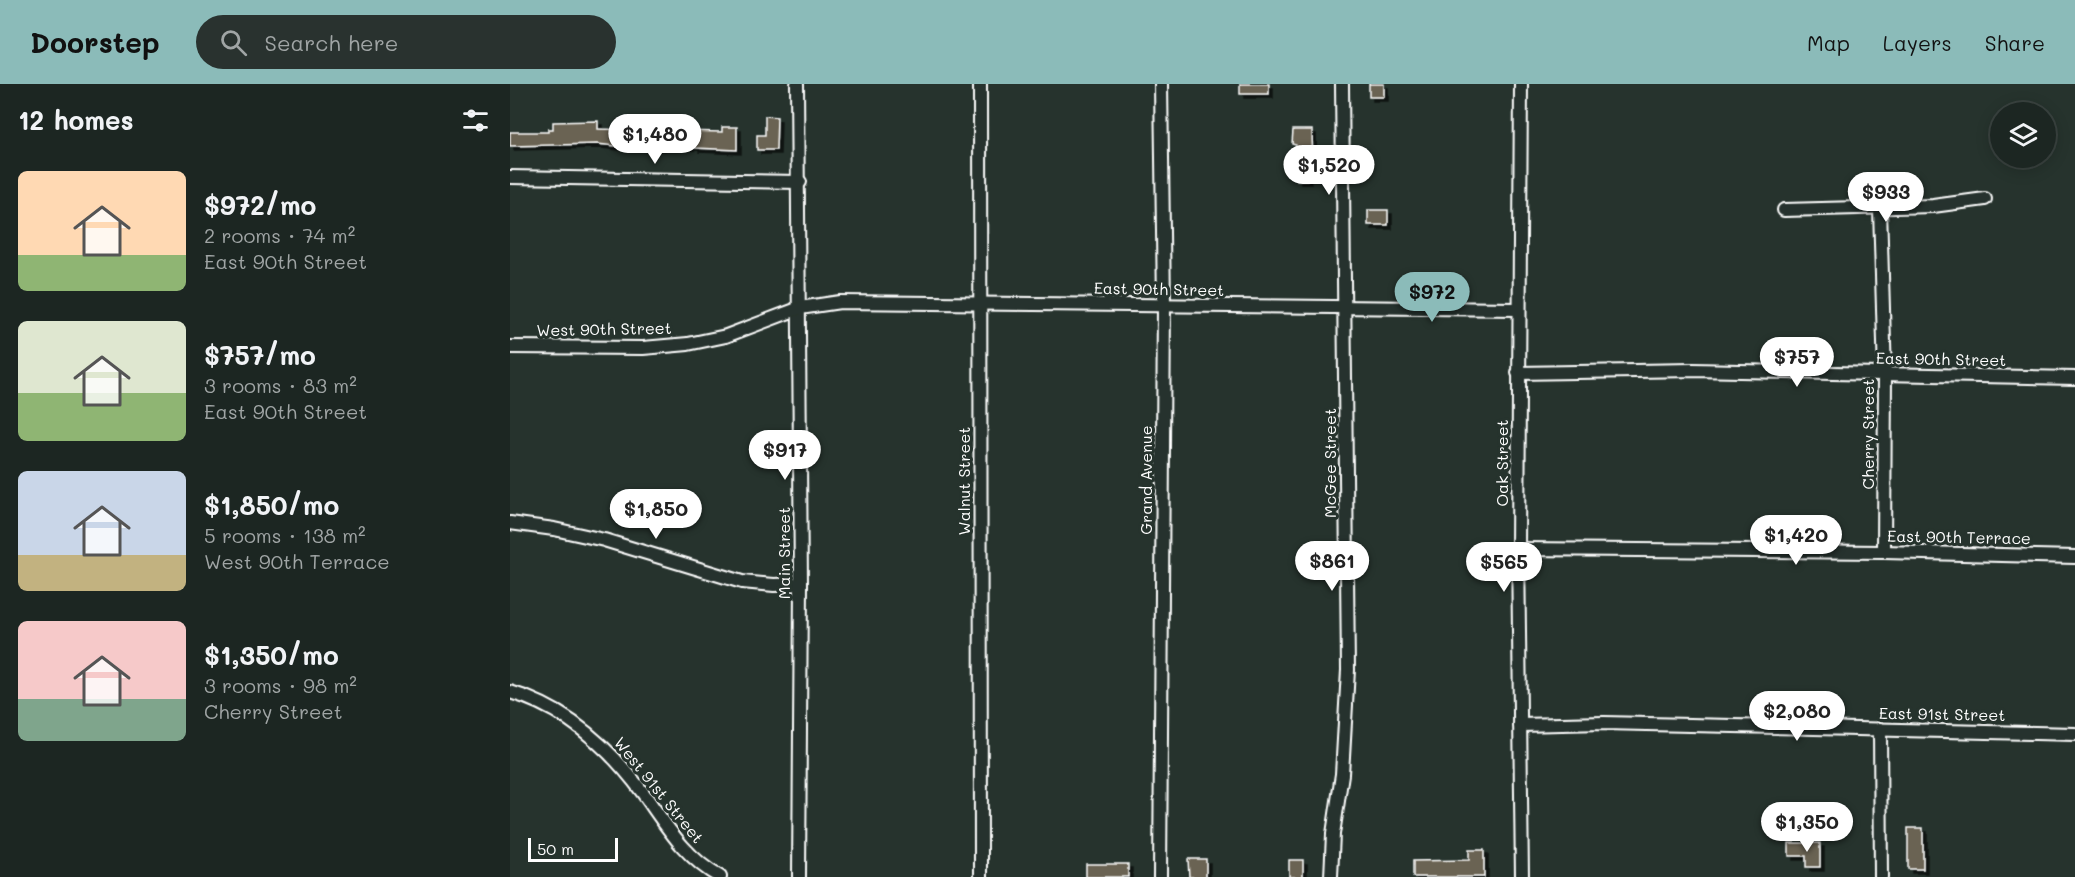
<!DOCTYPE html>
<meta charset="utf-8">
<style>
:root{--surface:#1c2622;--page:#29322f;--text:#f1f3f6;--muted:#a0a5a5;--line:#3a4340;--accent:#8bbbb9}
body{margin:0;font-family:Mali,sans-serif;background:var(--page);color:var(--text);height:100vh;display:flex;flex-direction:column;font-size:22px;white-space:nowrap}
*{box-sizing:border-box;margin:0}
p{font-size:20px;color:var(--muted)}
.icon{flex:none;width:33px;height:33px;fill:none;stroke:currentColor;stroke-width:2;stroke-linecap:round;stroke-linejoin:round}
.map{position:relative;flex:1;overflow:hidden}
.panel{display:flex;flex-direction:column;background:var(--surface);width:510px}
.panel>*{flex:none}
.fabs{position:absolute;left:1480px;top:18px;display:grid;gap:12px}
.fabs a{display:grid;place-items:center;width:66px;height:66px;border-radius:50%;background:var(--surface);box-shadow:0 3px 15px #0003,0 0 0 2px var(--line);font-size:30px}
.scale{position:absolute;left:18px;bottom:15px;width:90px;box-sizing:border-box;padding-left:6px;border:3px solid #fff;border-top:0;font-size:16px;line-height:21px;white-space:nowrap;color:#fff;-webkit-text-stroke:4px #26332d;paint-order:stroke}
.price{position:absolute;translate:-50% -51px;padding:0 14px;border-radius:21px;background:#fff;color:#222;font-size:20px;line-height:39px;filter:drop-shadow(0 2px 3px #0008)}
.price::after{content:'';position:absolute;left:50%;top:36px;width:18px;height:14px;margin-left:-9px;background:inherit;clip-path:polygon(0 0,100% 0,50% 100%)}
.price.on{background:var(--accent);color:#111}
ul{padding:0;list-style:none}
li{display:flex;align-items:center;gap:18px;height:150px;padding:0 18px}
li span{display:grid;place-items:center;flex:none;width:168px;height:120px;border-radius:9px;color:#555}
li>.icon{margin-inline-start:auto}
span .icon{width:72px;height:72px;fill:#fffc;stroke-width:1}
li b{font-size:26px}
h2{display:flex;justify-content:space-between;align-items:center;height:72px;padding:0 18px;font-size:26px}
header{display:flex;align-items:center;gap:36px;box-sizing:border-box;height:84px;padding:0 30px;background:var(--accent);color:#111}
header strong{font-size:28px}
nav{display:flex;gap:33px;margin-inline-start:auto;font-size:21px}
.search{width:420px;height:54px;background:var(--page);display:flex;align-items:center;gap:15px;box-sizing:border-box;padding:0 21px;border-radius:33px;color:var(--muted);font-size:22px}
main{display:flex;flex:1;min-height:0}
.map>svg:first-child{display:block}
.building{fill:#6a6352;stroke:#fff;stroke-width:1.5;filter:url(#shadow)}
.lines{fill:none;stroke-linecap:round;stroke-linejoin:round}
.minor-casing{stroke:#fff;stroke-width:16}
.minor{stroke:#26332d;stroke-width:12}
.labels{text-anchor:middle;stroke-width:6;stroke-linejoin:round;paint-order:stroke}
.street-label{font-size:16px;fill:#fff;stroke:#26332d}
</style>
<header>
<strong>Doorstep</strong>
<div class="search"><svg class="icon" aria-label="search" viewBox="0 0 24 24"><circle cx="10" cy="10" r="6"/><path d="M15 15l6 6"/></svg>Search here</div>
<nav><a>Map</a><a>Layers</a><a>Share</a></nav>
</header>
<main>
<section class="panel">
<h2>12 homes<svg class="icon" aria-label="filters" viewBox="0 0 24 24"><path d="M4 7h16M4 17h16"/><circle cx="9" cy="7" r="2"/><circle cx="15" cy="17" r="2"/></svg></h2>
<ul>
<li><span style="background:linear-gradient(#ffd9b3 70%,#8fb573 0)"><svg class="icon" aria-label="home" viewBox="0 0 24 24"><path d="M3 11l9-7 9 7M6 9v11h12V9"/></svg></span><div><b>$972/mo</b><p>2 rooms · 74 m²</p><p>East 90th Street</p></div></li>
<li><span style="background:linear-gradient(#dfe7d0 60%,#8fb573 0)"><svg class="icon" aria-label="home" viewBox="0 0 24 24"><path d="M3 11l9-7 9 7M6 9v11h12V9"/></svg></span><div><b>$757/mo</b><p>3 rooms · 83 m²</p><p>East 90th Street</p></div></li>
<li><span style="background:linear-gradient(#c9d6e8 70%,#c2b280 0)"><svg class="icon" aria-label="home" viewBox="0 0 24 24"><path d="M3 11l9-7 9 7M6 9v11h12V9"/></svg></span><div><b>$1,850/mo</b><p>5 rooms · 138 m²</p><p>West 90th Terrace</p></div></li>
<li><span style="background:linear-gradient(#f6c9c9 65%,#7fa58c 0)"><svg class="icon" aria-label="home" viewBox="0 0 24 24"><path d="M3 11l9-7 9 7M6 9v11h12V9"/></svg></span><div><b>$1,350/mo</b><p>3 rooms · 98 m²</p><p>Cherry Street</p></div></li>
</ul>
</section>
<div class="map">
<svg width="1565" height="793" viewBox="0 0 1565 793">
<defs>
<filter id="shadow"><feDropShadow dx="4" dy="4" stdDeviation="0" flood-color="#0009"/></filter>
</defs>
<rect width="100%" height="100%" fill="#26332d"/>
<filter id="ink" filterUnits="userSpaceOnUse"><feTurbulence type="fractalNoise" baseFrequency=".0167" numOctaves="2"/><feDisplacementMap in="SourceGraphic" scale="12" xChannelSelector="R" yChannelSelector="G"/><feConvolveMatrix kernelMatrix="1 2 1 2 8 2 1 2 1" color-interpolation-filters="sRGB"/></filter>
<g filter="url(#ink)">
<g class="building">
<rect x="730" y="0" width="29" height="10"/>
<rect x="859" y="0" width="15" height="13"/>
<path d="M255,32L267,33L266,66H247V51H255Z"/>
<path d="M88,37V45L212,48V43H227V66L185,64V62H163V63L115,61V63L87,60L0,62V48H38V45H43V38Z"/>
<path d="M783,46H802L803,91H796L797,96H787L786,61L782,60Z"/>
<rect x="858" y="126" width="20" height="15"/>
<rect x="1398" y="744" width="15" height="41"/>
<path d="M1279,759H1310V783H1296V772H1279Z"/>
<path d="M959,766H974V793H903V777L959,776Z"/>
<path d="M678,775H696V793H679Z"/>
<rect x="779" y="776" width="14" height="17"/>
<rect x="576" y="780" width="42" height="13"/>
</g>
<g class="lines">
<defs>
<g id="minor">
<path d="M287,0L291,500L289,793"/>
<path d="M470,0L471,793"/>
<path d="M1011,0L1008,465L1012,793"/>
<path d="M0,93L290,98"/>
<path d="M1370,125L1375,291L1374,468"/>
<path d="M1274,126L1423,122L1475,115"/>
<path d="M0,263L133,264L178,260L216,252L290,224L330,218L1008,225"/>
<path d="M1008,289L1183,286L1565,294"/>
<path d="M0,439L44,445L94,456L232,498L264,501L291,500"/>
<path d="M1008,465L1374,468L1565,473"/>
<path d="M0,608C56,624 99,663 133,709C156,741 175,774 210,793"/>
<path d="M1010,641L1094,639L1565,650"/>
<path d="M1370,645L1371,793"/>
<path d="M650,793L654,221L651,0"/>
<path d="M821,793L823,750L832,690L838,586L832,0"/>
</g>
</defs>
<use href="#minor" class="minor-casing"/>
<use href="#minor" class="minor"/>
</g>
</g>
<g class="labels">
<g class="street-label">
<text transform="translate(649 205) rotate(1)" y="6">East 90th Street</text>
<text transform="translate(94 245) rotate(-1)" y="6">West 90th Street</text>
<text transform="translate(1431 275) rotate(1)" y="6">East 90th Street</text>
<text transform="translate(1358 350) rotate(-90)" y="6">Cherry Street</text>
<text transform="translate(820 379) rotate(-90)" y="6">McGee Street</text>
<text transform="translate(992 379) rotate(-90)" y="6">Oak Street</text>
<text transform="translate(636 396) rotate(-90)" y="6">Grand Avenue</text>
<text transform="translate(454 397) rotate(-90)" y="6">Walnut Street</text>
<text transform="translate(1449 453) rotate(1)" y="6">East 90th Terrace</text>
<text transform="translate(274 469) rotate(-90)" y="6">Main Street</text>
<text transform="translate(1432 630) rotate(1)" y="6">East 91st Street</text>
<text transform="translate(149 706) rotate(51)" y="6">West 91st Street</text>
</g>
</g>
</svg>
<div class="fabs">
<a><svg class="icon" aria-label="layers" viewBox="0 0 24 24"><path d="M12 4l9 5-9 5-9-5zM3 14l9 5 9-5"/></svg></a>
</div>
<div class="scale">50 m</div>
<b class="price" style="left:145px;top:81px">$1,480</b>
<b class="price" style="left:819px;top:112px">$1,520</b>
<b class="price" style="left:1376px;top:139px">$933</b>
<b class="price on" style="left:922px;top:239px">$972</b>
<b class="price" style="left:1287px;top:304px">$757</b>
<b class="price" style="left:275px;top:397px">$917</b>
<b class="price" style="left:146px;top:456px">$1,850</b>
<b class="price" style="left:1286px;top:482px">$1,420</b>
<b class="price" style="left:822px;top:508px">$861</b>
<b class="price" style="left:994px;top:509px">$565</b>
<b class="price" style="left:1287px;top:658px">$2,080</b>
<b class="price" style="left:1297px;top:769px">$1,350</b>
</div>
</main>
